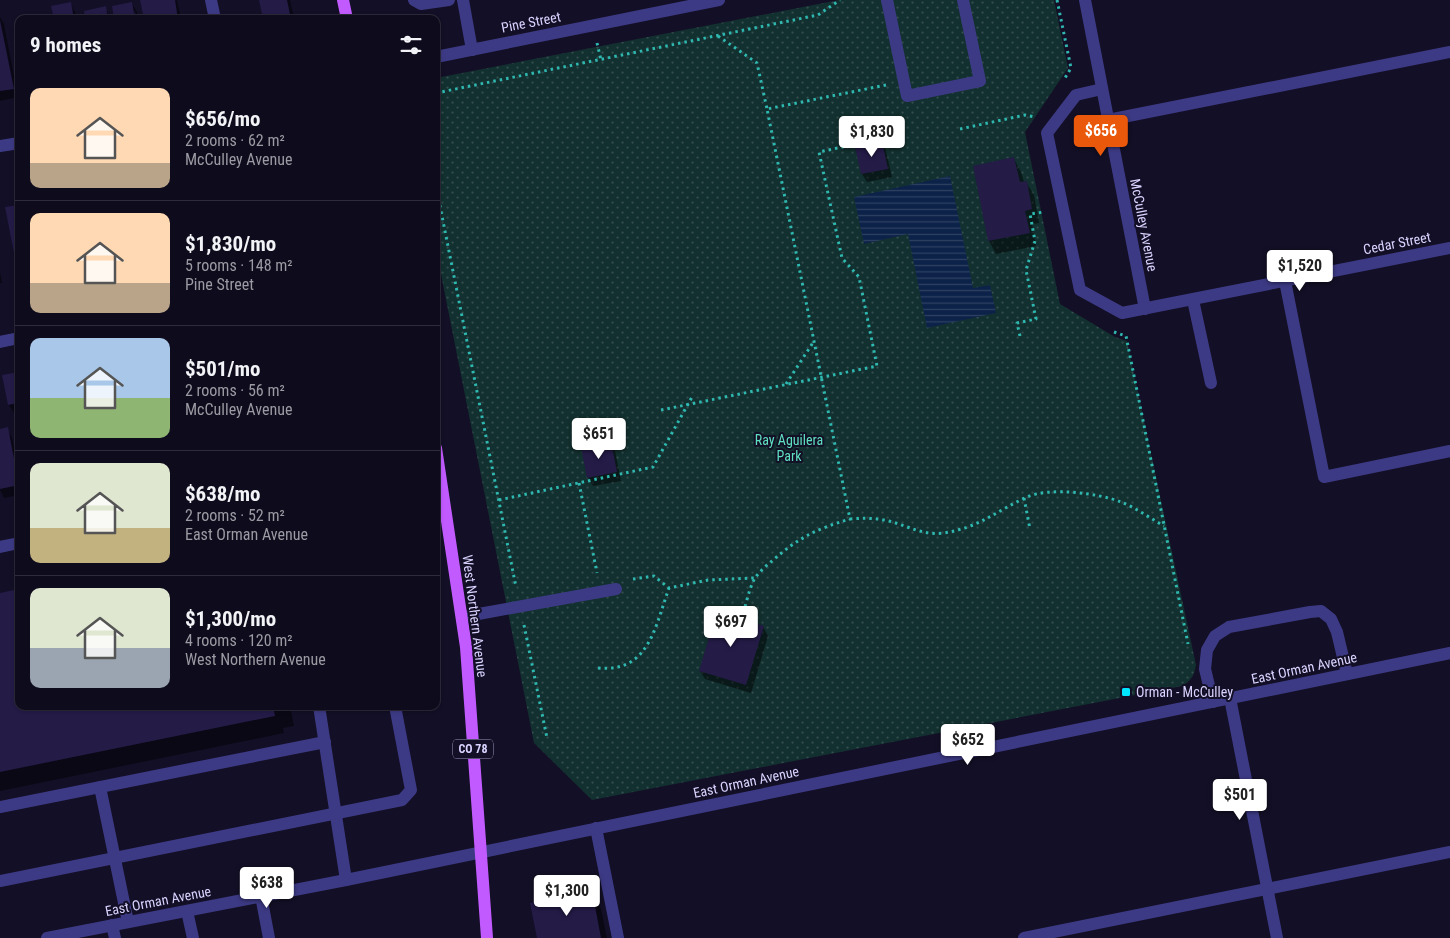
<!DOCTYPE html>
<meta charset="utf-8">
<style>
:root{--surface:#0e0b1c;--page:#171425;--text:#f1f3f6;--muted:#9b9ba3;--line:#2e2b3b;--accent:#ea580c}
body{margin:0;font-family:"Roboto Condensed",sans-serif;background:var(--page);color:var(--text);height:100vh;display:flex;flex-direction:column;font-size:19px;white-space:nowrap}
*{box-sizing:border-box;margin:0}
p{font-size:16px;color:var(--muted)}
.icon{flex:none;width:28px;height:28px;fill:none;stroke:currentColor;stroke-width:2;stroke-linecap:round;stroke-linejoin:round}
.map{position:relative;flex:1;overflow:hidden}
.drawer{position:absolute;left:15px;top:15px;width:425px;height:695px;display:flex;flex-direction:column;background:var(--surface);border-radius:10px;box-shadow:0 1px 4px #0004,0 0 0 1px var(--line)}
.drawer>*{flex:none}
.price{position:absolute;translate:-50% -42px;padding:0 11px;border-radius:5px;background:#fff;color:#222;font-size:16px;line-height:32px;filter:drop-shadow(0 1px 2px #0008)}
.price::after{content:'';position:absolute;left:50%;top:30px;width:15px;height:11px;margin-left:-8px;background:inherit;clip-path:polygon(0 0,100% 0,50% 100%)}
.price.current{background:var(--accent);color:#fff}
ul{padding:0;list-style:none}
li{display:flex;align-items:center;gap:15px;height:125px;padding:0 15px}
li+li{border-top:1px solid var(--line)}
li span{display:grid;place-items:center;flex:none;width:140px;height:100px;border-radius:10px;color:#555}
li>.icon{margin-inline-start:auto}
span .icon{width:60px;height:60px;fill:#fffc;stroke-width:1}
li b{font-size:21px}
h2{display:flex;justify-content:space-between;align-items:center;height:60px;padding:0 15px;font-size:21px}
.map>svg:first-child{display:block}
.park{fill:url(#park-dots)}
.water{fill:url(#water-rules)}
.shadow{fill:#0007}
.building{fill:#241b47}
.lines{fill:none;stroke-linecap:round;stroke-linejoin:round}
.path{stroke:#2fb8b0;stroke-width:3;stroke-dasharray:2.5 4;stroke-linecap:butt}
.minor{stroke:#3d3a85;stroke-width:12}
.major{stroke:#c25bff;stroke-width:12}
.poi-dot{fill:#00e5ff;stroke:#130f26;stroke-width:2}
.labels{text-anchor:middle;stroke-width:4;stroke-linejoin:round;paint-order:stroke}
.shield{fill:#130f26;stroke:#9e99be;stroke-width:1}
.shield-label{font-size:12px;font-weight:bold;fill:#d9d4ff}
.street-label{font-size:14px;fill:#d9d4ff;stroke:#130f26}
.park-label{font-size:14px;fill:#5fe0c0;stroke:#130f26}
.poi-label{font-size:14px;fill:#d9d4ff;stroke:#130f26;text-anchor:start}
</style>
<div class="map">
<svg width="1450" height="938" viewBox="0 0 1450 938">
<defs>
<pattern id="park-dots" width="8" height="8" patternUnits="userSpaceOnUse" patternTransform="scale(1.25)"><rect width="8" height="8" fill="#12302f"/><path d="M2 2h.1M6 6h.1" fill="none" stroke="#344d4e" stroke-width="1.8" stroke-linecap="round"/></pattern>
<pattern id="water-rules" width="6" height="5" patternUnits="userSpaceOnUse" patternTransform="scale(1.25)"><rect width="6" height="5" fill="#0c2248"/><path d="M0 2.5h6" fill="none" stroke="#2f4163"/></pattern>
</defs>
<rect width="100%" height="100%" fill="#130f26"/>
<path class="park" d="M839,0H1054L1068,68L1025,132L1060,304L1115,337L1127,341L1196,665C1194,676 1191,681 1182,686L592,800L534,743L436,249V78Z"/>
<path class="water" d="M950,176L973,288L990,285L996,313L927,328L908,234L864,244L854,197Z"/>
<g class="shadow">
<path d="M141,0H177L181,19H145Z"/>
<path d="M261,0H290L294,19H265Z"/>
<path d="M70,3L75,12L76,19H55Z"/>
<path d="M132,4L137,12L138,19L135,11H133Z"/>
<path d="M105,8L111,19H87Z"/>
<path d="M0,17L4,24L18,97L0,101Z"/>
<path d="M881,142L886,151L892,177L867,182L862,174Z"/>
<path d="M1014,159L1021,172L1024,182H1026L1034,195L1039,223L1032,224L1036,246L996,254L989,241Z"/>
<path d="M0,272L2,283H0Z"/>
<path d="M19,373V412L14,413L9,405Z"/>
<path d="M7,429L12,438L19,470V495L4,498L0,490V430Z"/>
<path d="M610,443L615,451L621,481L593,486L588,478Z"/>
<path d="M0,595L19,706H290L294,726L283,728L284,733L0,791Z"/>
<path d="M763,627L768,636L751,693L705,679L700,671Z"/>
<path d="M591,892L601,909L607,938H539Z"/>
</g>
<g class="building">
<path d="M140,0H175L178,19H144Z"/>
<path d="M259,0H287L291,19H263Z"/>
<path d="M71,2L74,19H54L51,6Z"/>
<path d="M132,2L135,19H114L112,6Z"/>
<path d="M106,6L108,19H85L84,11Z"/>
<path d="M0,20L14,89L0,91Z"/>
<path d="M882,141L888,169L861,174L855,147Z"/>
<path d="M1014,157L1020,182L1027,181L1032,209L1025,211L1030,233L988,241L973,166Z"/>
<path d="M19,205V267L17,268L5,207Z"/>
<path d="M19,372V403L8,405L2,375Z"/>
<path d="M8,427L19,485L0,489V429Z"/>
<path d="M611,441L617,472L587,478L581,447Z"/>
<path d="M19,589V706H285V709L274,711L275,716L0,772V593Z"/>
<path d="M717,611L764,626L746,685L699,671Z"/>
<path d="M592,890L601,938H537L530,903Z"/>
</g>
<g class="lines">
<g class="path">
<path d="M1057,0L1071,68L1065,78"/>
<path d="M718,36L757,63L767,109"/>
<path d="M597,43L601,60"/>
<path d="M886,85L767,109L850,519C862,518 873,518 884,520C905,524 922,536 943,533C979,528 996,511 1027,497C1049,487 1098,493 1121,502C1136,508 1150,518 1164,526"/>
<path d="M436,93L818,15L840,0"/>
<path d="M960,129L1025,115L1035,117"/>
<path d="M436,186L516,587"/>
<path d="M1114,332L1126,336L1188,644"/>
<path d="M1020,336L1017,323L1036,319L1026,270L1035,241L1030,214L1044,212"/>
<path d="M786,384L814,341"/>
<path d="M661,410L877,366L859,277L842,258L819,152L880,139"/>
<path d="M579,483L597,573"/>
<path d="M1024,498L1030,529"/>
<path d="M499,500L653,467L692,397"/>
<path d="M633,579L654,576L669,588L708,580L754,578"/>
<path d="M742,619C745,608 749,588 755,578C759,572 766,566 772,561C798,538 816,529 850,519"/>
<path d="M524,625L547,738"/>
<path d="M598,668C649,673 655,627 669,588"/>
</g>
<g class="minor">
<path d="M211,0L215,19"/>
<path d="M414,0L421,4L449,0"/>
<path d="M463,0L472,50"/>
<path d="M887,0L907,96L980,81L963,0"/>
<path d="M1085,0L1145,309"/>
<path d="M436,57L719,0"/>
<path d="M1102,89L1076,95L1047,133L1080,290L1122,313L1450,248"/>
<path d="M1108,120L1450,52"/>
<path d="M0,146L19,143"/>
<path d="M1285,281L1324,477L1450,451"/>
<path d="M1193,300L1211,383"/>
<path d="M0,342L19,338"/>
<path d="M0,547L19,543"/>
<path d="M462,617L616,589"/>
<path d="M1230,698L1277,938"/>
<path d="M1213,702L1205,669L1207,650L1215,636L1229,627L1310,612L1321,611L1331,619L1337,632L1347,674"/>
<path d="M319,706L346,880"/>
<path d="M100,787L128,922"/>
<path d="M0,807L325,742"/>
<path d="M596,828L618,938"/>
<path d="M0,881L402,800L411,790L395,706"/>
<path d="M261,896L269,938"/>
<path d="M187,911L193,938"/>
<path d="M112,925L115,938"/>
<path d="M47,938L346,880L1450,653"/>
<path d="M1024,938L1450,852"/>
</g>
<g class="major">
<path d="M343,0L347,19"/>
<path d="M436,448L466,647L487,938"/>
</g>
</g>
<rect class="poi-dot" x="1121" y="687" width="10" height="10" rx="2.5"/>
<g class="labels">
<rect class="shield" x="453" y="739.5" width="40" height="19" rx="4"/>
<g class="shield-label">
<text x="473" y="753">CO 78</text>
</g>
<g class="street-label">
<text transform="translate(531 22) rotate(-11)" y="5">Pine Street</text>
<text transform="translate(1144 225) rotate(79)" y="5">McCulley Avenue</text>
<text transform="translate(1397 243) rotate(-11)" y="5">Cedar Street</text>
<text transform="translate(475 616) rotate(83)" y="5">West Northern Avenue</text>
<text transform="translate(1304 668) rotate(-12)" y="5">East Orman Avenue</text>
<text transform="translate(746 782) rotate(-12)" y="5">East Orman Avenue</text>
<text transform="translate(158 901) rotate(-11)" y="5">East Orman Avenue</text>
</g>
<g class="park-label">
<text x="789" y="445">Ray Aguilera<tspan x="789" dy="16">Park</tspan></text>
</g>
<g class="poi-label">
<text x="1136" y="697">Orman - McCulley</text>
</g>
</g>
</svg>
<b class="price current" style="left:1101px;top:157px">$656</b>
<b class="price" style="left:872px;top:158px">$1,830</b>
<b class="price" style="left:1300px;top:292px">$1,520</b>
<b class="price" style="left:599px;top:460px">$651</b>
<b class="price" style="left:731px;top:648px">$697</b>
<b class="price" style="left:968px;top:766px">$652</b>
<b class="price" style="left:1240px;top:821px">$501</b>
<b class="price" style="left:267px;top:909px">$638</b>
<b class="price" style="left:567px;top:917px">$1,300</b>
<section class="drawer">
<h2>9 homes<svg class="icon" aria-label="filters" viewBox="0 0 24 24"><path d="M4 7h16M4 17h16"/><circle cx="9" cy="7" r="2"/><circle cx="15" cy="17" r="2"/></svg></h2>
<ul>
<li><span style="background:linear-gradient(#ffd9b3 75%,#b9a48a 0)"><svg class="icon" aria-label="home" viewBox="0 0 24 24"><path d="M3 11l9-7 9 7M6 9v11h12V9"/></svg></span><div><b>$656/mo</b><p>2 rooms · 62 m²</p><p>McCulley Avenue</p></div></li>
<li><span style="background:linear-gradient(#ffd9b3 70%,#b9a48a 0)"><svg class="icon" aria-label="home" viewBox="0 0 24 24"><path d="M3 11l9-7 9 7M6 9v11h12V9"/></svg></span><div><b>$1,830/mo</b><p>5 rooms · 148 m²</p><p>Pine Street</p></div></li>
<li><span style="background:linear-gradient(#a9c7e8 60%,#8fb573 0)"><svg class="icon" aria-label="home" viewBox="0 0 24 24"><path d="M3 11l9-7 9 7M6 9v11h12V9"/></svg></span><div><b>$501/mo</b><p>2 rooms · 56 m²</p><p>McCulley Avenue</p></div></li>
<li><span style="background:linear-gradient(#dfe7d0 65%,#c2b280 0)"><svg class="icon" aria-label="home" viewBox="0 0 24 24"><path d="M3 11l9-7 9 7M6 9v11h12V9"/></svg></span><div><b>$638/mo</b><p>2 rooms · 52 m²</p><p>East Orman Avenue</p></div></li>
<li><span style="background:linear-gradient(#dfe7d0 60%,#9aa5b1 0)"><svg class="icon" aria-label="home" viewBox="0 0 24 24"><path d="M3 11l9-7 9 7M6 9v11h12V9"/></svg></span><div><b>$1,300/mo</b><p>4 rooms · 120 m²</p><p>West Northern Avenue</p></div></li>
</ul>
</section>
</div>
